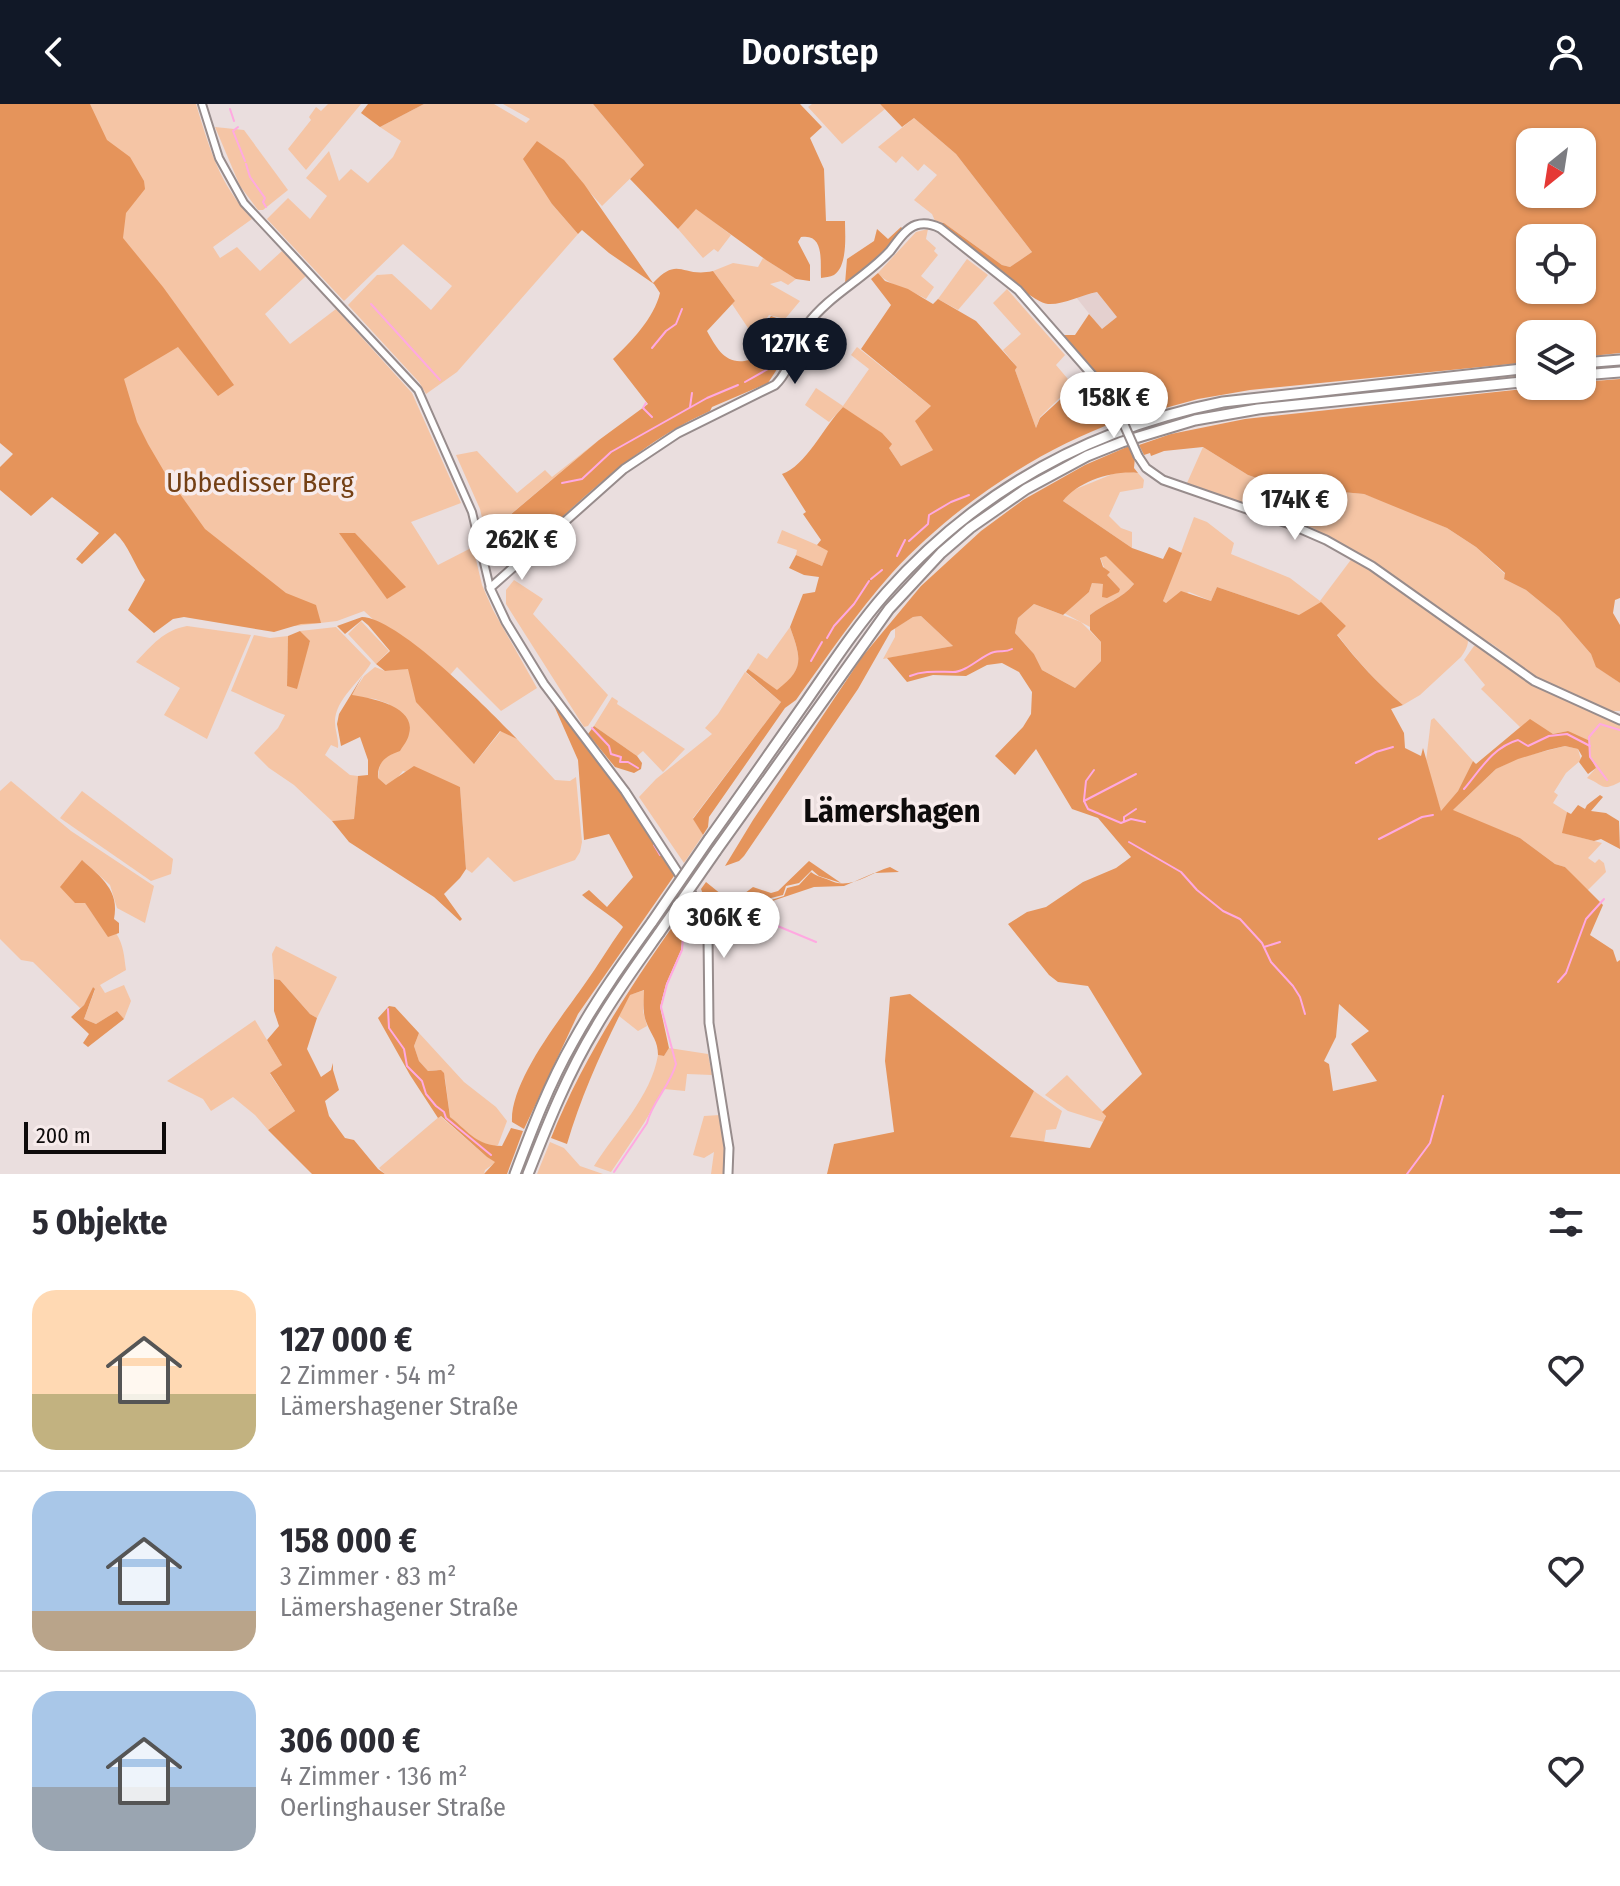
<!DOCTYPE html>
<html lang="de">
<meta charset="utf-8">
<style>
:root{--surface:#fff;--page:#f7f7f7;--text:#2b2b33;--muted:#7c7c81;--line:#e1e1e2;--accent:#111827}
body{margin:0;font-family:"Fira Sans Condensed",sans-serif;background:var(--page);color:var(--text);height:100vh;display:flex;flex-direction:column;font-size:30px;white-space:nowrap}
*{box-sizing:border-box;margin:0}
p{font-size:26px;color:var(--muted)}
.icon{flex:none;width:44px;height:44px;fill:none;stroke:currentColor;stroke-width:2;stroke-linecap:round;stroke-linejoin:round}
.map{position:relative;height:1070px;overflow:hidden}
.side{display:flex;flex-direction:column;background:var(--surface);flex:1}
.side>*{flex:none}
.needle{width:52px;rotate:210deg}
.fabs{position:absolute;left:1516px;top:24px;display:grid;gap:16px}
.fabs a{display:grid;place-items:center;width:80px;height:80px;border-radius:16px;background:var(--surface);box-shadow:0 2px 6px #0004;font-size:40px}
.scale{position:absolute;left:24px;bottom:20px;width:142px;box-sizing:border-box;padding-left:8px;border:4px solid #0e0b0b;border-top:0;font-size:22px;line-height:28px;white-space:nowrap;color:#0e0b0b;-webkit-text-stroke:6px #f7ebeb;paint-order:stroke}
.price{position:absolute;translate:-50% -68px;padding:0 18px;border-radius:28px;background:#fff;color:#222;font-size:26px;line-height:52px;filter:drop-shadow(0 2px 4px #0008)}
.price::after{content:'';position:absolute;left:50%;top:48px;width:24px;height:18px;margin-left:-12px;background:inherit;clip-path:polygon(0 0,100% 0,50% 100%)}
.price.selected{background:var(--accent);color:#fff}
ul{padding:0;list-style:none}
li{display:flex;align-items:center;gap:24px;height:200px;padding:0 32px}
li+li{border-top:2px solid var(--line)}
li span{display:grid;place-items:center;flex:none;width:224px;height:160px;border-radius:24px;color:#555}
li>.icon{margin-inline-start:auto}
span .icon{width:96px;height:96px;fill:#fffc;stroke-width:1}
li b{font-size:34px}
h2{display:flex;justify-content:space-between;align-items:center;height:96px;padding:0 32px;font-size:34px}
header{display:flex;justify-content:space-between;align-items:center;height:104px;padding:0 32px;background:var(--accent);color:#fff;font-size:36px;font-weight:600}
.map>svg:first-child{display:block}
.built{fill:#e4d0cf}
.green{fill:#f5c5a5}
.forest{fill:#e5945b;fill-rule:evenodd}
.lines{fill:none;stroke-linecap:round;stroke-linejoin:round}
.stream{stroke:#ffa9e1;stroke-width:2}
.tertiary-casing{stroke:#978c8c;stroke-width:10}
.secondary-casing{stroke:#978c8c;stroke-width:11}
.motorway-casing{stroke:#978c8c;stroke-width:13}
.tertiary{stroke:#fff;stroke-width:6}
.secondary{stroke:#fff;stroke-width:7}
.motorway{stroke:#fff;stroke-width:9}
.secondary-bridge-casing{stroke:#978c8c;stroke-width:11;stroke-linecap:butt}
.motorway-bridge-casing{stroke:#978c8c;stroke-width:13;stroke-linecap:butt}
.secondary-bridge{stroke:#fff;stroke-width:7}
.motorway-bridge{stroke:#fff;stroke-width:9}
.labels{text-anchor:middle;stroke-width:7;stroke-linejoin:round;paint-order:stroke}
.park-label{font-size:28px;fill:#744015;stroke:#f7ebeb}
.quarter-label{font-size:32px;font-weight:bold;fill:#0e0b0b;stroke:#f7ebeb}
</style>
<header><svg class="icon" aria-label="back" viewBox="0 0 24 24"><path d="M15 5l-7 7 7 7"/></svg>Doorstep<svg class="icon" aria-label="person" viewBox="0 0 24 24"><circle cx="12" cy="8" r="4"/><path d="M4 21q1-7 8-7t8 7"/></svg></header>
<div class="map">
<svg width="1620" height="1070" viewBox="0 0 1620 1070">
<rect width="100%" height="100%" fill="#eadede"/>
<path class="built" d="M1097,188L1118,213L1102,226L1076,193Z"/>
<g class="green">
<path d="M39,0H196C210,46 219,79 252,115L213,143L220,154L237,143L260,167L282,147L306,172L265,210L290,240L336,205L412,289L461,399L411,418L438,461L473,443L482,481L493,506L537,584L501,607L457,563L450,571L475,659L501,627L517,635L555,676L570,677L576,673L582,738L580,748L575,756L514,778L488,753L472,769L466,765L460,683L403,667L394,678L386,681L378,674L380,659L389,651V600L375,595L351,592L364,572L375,563L385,567L405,565L378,520L364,507L337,517L295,522L166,425Z"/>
<path d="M328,0H361L306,66L288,45L311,16L309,13L316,3L321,7Z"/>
<path d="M424,0H494L526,19L530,15L503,0H593L644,61L602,102L562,57L537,37L552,100L578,130L457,268L426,290L419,278L348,201L377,171L392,170L431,206L452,182L403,140L344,197L267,115L288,94L310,115L327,92L306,74L329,47L339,77L351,65L368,79L393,53L401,37L380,23Z"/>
<path d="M812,0H880L885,5L842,40L808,3Z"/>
<path d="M914,14L956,50L1032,148L1010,163L1002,161L944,119L935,117L932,110L914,96L937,71L924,60L918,67L902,52L896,59L878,43Z"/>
<path d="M215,23L244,26L288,86L263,106H258L240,82Z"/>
<path d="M696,104L731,131L718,148L714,145L703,154L678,125Z"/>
<path d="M928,125L926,135L936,144L934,147L938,151L921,172L934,183L926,195C911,186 887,181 878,169L916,128Z"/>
<path d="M763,154L796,175L788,181L781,177L770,180L800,197L785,215L769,211L754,233L732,200L735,197L713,167L733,159L758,163Z"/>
<path d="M967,155L988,171L958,206L938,195Z"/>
<path d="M1007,185L1065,251L1056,261L1073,281L1040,313L1036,324L1015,266L1017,263L1003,246L1021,230L993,199Z"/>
<path d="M857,243L931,302L933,346L901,362L889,344L843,303L829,318L805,301L816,284L843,302L869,265L851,251Z"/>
<path d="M1530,270V272L1236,303L1132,327L1182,312L1241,300Z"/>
<path d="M599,336L486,431L480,405L456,351L477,347L517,389L545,366L552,373Z"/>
<path d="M1203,343L1248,371L1304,390L1331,387L1364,390L1407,406L1447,424L1476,443L1505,470L1504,475L1526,486L1559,513L1591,550L1597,563L1620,579V607H1606L1537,574L1495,542L1448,513L1368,455L1313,424L1187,379Z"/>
<path d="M1120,367L1138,369L1144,376L1143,384L1120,388L1109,412L1121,424L1132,428V444L1063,397L1071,387Z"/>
<path d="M1194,413L1207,418L1234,439L1231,450L1290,474L1320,497L1353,453L1467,533C1470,540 1465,547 1461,553L1420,591L1403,601C1378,580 1357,557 1337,530L1346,522L1299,511L1217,483L1211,497L1189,488L1166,499L1163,497Z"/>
<path d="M782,426L829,446L822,462L796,451L797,446L777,439Z"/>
<path d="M1106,451L1134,480C1122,495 1105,499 1090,511V523L1064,509L1089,488L1092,479L1103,480V486L1120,485L1107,471L1100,453Z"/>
<path d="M514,476L543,495L533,510L608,591L588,622L584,623L506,500V486Z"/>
<path d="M1034,500L1081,518L1101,538V557L1075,584L1042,566L1034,550L1015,529L1018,514Z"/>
<path d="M921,512L953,542L883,555L895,533V524L913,513Z"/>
<path d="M361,517L389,547L376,560L348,530Z"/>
<path d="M187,522L251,531L207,635L164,611L180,584L136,558C152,541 164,526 187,522Z"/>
<path d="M336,523L371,559C361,577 335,595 335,618C335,627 339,635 338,644L331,641L325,651L350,671L358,672L354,715L332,717L294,681L269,664L254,649L278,624L285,611C266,604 250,595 231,587L254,531L270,534L288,532L287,582L310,538L300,527Z"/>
<path d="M790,523C801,554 805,565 777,587L748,565L758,549L767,555Z"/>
<path d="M1479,541L1532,580L1620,620V678C1601,688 1604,681 1587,674L1596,664L1568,627L1553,630L1530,616L1520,623L1481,585L1485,581L1464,556L1474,542Z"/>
<path d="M745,568L781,598L693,714L703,731L684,759L639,693L656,675L712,630L705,624L718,610Z"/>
<path d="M612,593L618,597L617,600L685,645L663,668L643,647L637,652L594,622Z"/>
<path d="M1434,614L1473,657L1458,687L1441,708L1426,657L1431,616Z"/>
<path d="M1565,642L1578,645L1581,656L1566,669L1554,688L1558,691L1553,699L1567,708L1563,729L1602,739L1588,754L1595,759L1599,755L1604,759L1606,768L1587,787L1565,763L1555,760L1520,734L1452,707L1496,665L1518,654Z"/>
<path d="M11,677L71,727L154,782L145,819L117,804L110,781L83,757L61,783L85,799L108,832L116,829C124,842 124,852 126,866L100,881L105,889L124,881L131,897L124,915L117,907L96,920L84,915L95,886L93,883L84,901L80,904L33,858L21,856L0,835V687Z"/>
<path d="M82,687L173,755L171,770L151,777L60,714Z"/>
<path d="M276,842L337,873L317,914L310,910L280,876L274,875L272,850Z"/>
<path d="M645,886L643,907L647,922L638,927L619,912L629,891Z"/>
<path d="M255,916L282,961L270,970L295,1007L268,1026L255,1011L233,993L211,1007L203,995L167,977Z"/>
<path d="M419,929L464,978L496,1003L507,1017L498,1041L490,1043L473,1034L450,1013L445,974L437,966L428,967L419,957L414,942Z"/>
<path d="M669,944L708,950L712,971L687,970L685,987L664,985L644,1019L611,1068L594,1062C616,1027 651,993 658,951L664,952Z"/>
<path d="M1067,971L1106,1011L1103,1018L1068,1007L1045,991Z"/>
<path d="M1034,987L1062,1007L1056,1025L1046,1026L1044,1039L1009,1033Z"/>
<path d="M720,1011L725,1049L723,1070H711L714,1048L704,1054L693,1051L704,1012Z"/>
<path d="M440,1012L487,1053L496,1058L485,1066L484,1070H385L379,1064Z"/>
<path d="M550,1038L564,1044L580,1062L603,1070H537Z"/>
</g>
<g class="forest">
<path d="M0,0H90L107,36L130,53L144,77L145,85L126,109L123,134L163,183L234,281L218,292L178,243L124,275L137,318L148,340L165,369L205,425L286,489L316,501L321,519L301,520L274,528L184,513L173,515L154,529L128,506L145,476C134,461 129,441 115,429L82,460L76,455L99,429L52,393L31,412L0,386V363L13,350L0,339Z"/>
<path d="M368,0H424L380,23L361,9Z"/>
<path d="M593,0H800L822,23L810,34L824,65L826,117H845C845,130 848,162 834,171C830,173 825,173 821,174C820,158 825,129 801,133L798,138L810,161V177L796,175L766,156L696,105L678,125L630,75L644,61Z"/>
<path d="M880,0H1620V249L1582,253V230H1530V258L1250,286L1198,295L1125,315L1114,291L1063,231H1075L1089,210L1102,225L1117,213L1097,188C1082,191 1063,201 1048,200C1030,199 960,132 936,118L944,119L1002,161L1010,163L1032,148L956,50L914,14L902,23ZM1530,38H1582V90H1530ZM1530,134H1582V186H1530Z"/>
<path d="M537,37L564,56L584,80L653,179C679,151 681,174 713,167L735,197L707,227C717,245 726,262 749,256L753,250L748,244L771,212L785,217L796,227L787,236C784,228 780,221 771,220L760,235L767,249L781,259L768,279L712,303L710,307C647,335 598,380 548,426L540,416L516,428L503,417L599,336L648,300L613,255C631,238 654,214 660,189L654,180L609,149L582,126L578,130L552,100L523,55Z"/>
<path d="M901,123L904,126L872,158L845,180L847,155L874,137L877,125L888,135Z"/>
<path d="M878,169L885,177L908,185L933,200L938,195L976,217L1017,263L1015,266L1036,324L1040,314L1087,271L1109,299L1118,317C1034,348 953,403 892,469C856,509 827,553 796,596L785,604L709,713L708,723L703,731L693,715L781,598L746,568L748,565L777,586C805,565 801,554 790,523L803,490L815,488L819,473L804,471L789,464L796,451L822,462L828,447L817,441L821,436L803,410L806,408L782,370C805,363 825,321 843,303L882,329L892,340L889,344L901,362L933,346L915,317L931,302L861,245L891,201L871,175Z"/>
<path d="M1620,275V494L1615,496L1613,509L1620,521V579L1596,563L1591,550L1559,513L1526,486L1504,475L1505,469L1476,443L1447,424L1364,390L1331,387L1304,390L1248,371L1203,343L1164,347L1151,352L1150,349L1144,351L1139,341L1171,330L1245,315L1551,282H1582V278Z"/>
<path d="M1129,342L1135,353L1134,364L1138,369C1114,366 1078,377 1063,397L1132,444L1163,455L1169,443L1182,449L1163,497L1166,499L1181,487L1211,497L1217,483L1299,511L1321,498L1346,522L1337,531C1357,557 1378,580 1403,601L1391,605L1404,629L1405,644L1421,652L1423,644L1441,707L1458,687L1473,657L1476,660L1530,615L1553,630L1568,627L1590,637V653L1596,664L1588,670L1579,658L1582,652L1578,645L1565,642L1548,646L1518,655L1496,665L1453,706L1520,734L1555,760L1565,763L1603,801L1590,831L1613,846L1617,858L1620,856V1070H827L834,1040L894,1028L885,957L890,893L910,890L1034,987L1010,1033L1090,1044L1106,1012L1102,1008L1142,970L1088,882L1058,878L1049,871L1008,820L1027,808L1046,803L1083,778L1116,764L1131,753L1098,714L1072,705L1036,645L1015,671L995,652L1023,623L1031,610L1032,588L1019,568L1002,559L987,561L966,572L933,571L907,578L887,554L953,542L921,512L913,513L891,527L858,585L744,752L739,757L725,762L753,716L862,553L921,482L981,427L1023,396L1085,361ZM1106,452L1134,480C1122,495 1105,499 1090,511V526L1101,538V557L1075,584L1042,566L1034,550L1015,529L1018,514L1034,500L1063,511L1089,488L1092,479L1103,480L1102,493L1107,494L1119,488L1120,485L1107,471L1110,468L1103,463L1100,454ZM1339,900L1369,927L1351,940L1377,977L1333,987L1329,960L1324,957L1336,933Z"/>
<path d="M339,429H355L406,483L387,495Z"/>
<path d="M362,513C399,514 490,607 517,635L500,627L474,660L416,598L408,565L385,567L376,560L390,547L368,521L362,516L345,530L337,522Z"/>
<path d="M300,527L310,537L297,585L287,582L288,532Z"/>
<path d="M363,571L352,591C370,594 417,602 409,630C408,636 403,642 400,647C386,652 377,658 378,674L386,681L414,662L460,683L466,765L460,774L444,790L462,815L460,817L434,793L349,738L332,717L354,715L358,672L368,671V656L360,633L341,642L337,620L339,610Z"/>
<path d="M552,597L626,693L676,769L578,910L524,1025L512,1018C510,977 561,914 584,881C598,862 609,842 623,823C618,816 592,800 582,791L589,786L607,803L633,773L609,730L584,736L578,656Z"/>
<path d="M594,622L637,652L642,659L641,665L634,669L615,663L588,630Z"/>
<path d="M1600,691L1603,693L1591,707L1606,709L1619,717L1620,745L1601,735L1594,737L1562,729L1567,708L1571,710L1578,701L1585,705L1587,701Z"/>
<path d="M82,756C101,773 120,787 114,815L119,819V829L108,833L85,799H75L60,783Z"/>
<path d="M809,757L841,779L819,772L812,766L799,779L786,782L783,791L771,794L755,791L742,802L721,807L712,813L701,785L706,778L732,799L753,783L771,789L778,787Z"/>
<path d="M890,763L899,768L874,769L844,782L814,783L734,810L727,809L713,818L712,815L722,809L742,804L755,792L771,796L784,792L787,784L799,781L811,768C818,773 822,773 829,776C850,787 869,769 890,763Z"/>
<path d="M689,799L694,808L683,822L681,846L666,880L660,903L669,944L664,952L658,951C658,937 652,932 647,920C642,909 644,897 644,886L630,891C605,939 582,989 567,1040L551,1034C586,947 635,876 689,799Z"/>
<path d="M274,875L280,876L310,910L317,914L307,945L321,973L331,966L333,959V966L339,986L325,997L329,1012L345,1034L354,1036L378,1065L385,1070H312L268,1026L295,1007L270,969L282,961L267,936L279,922L274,907Z"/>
<path d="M93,883L95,885L84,915L96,920L117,907L124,915L88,943L83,939L89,930L71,913L84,901Z"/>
<path d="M389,902L395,903L419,929L414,942L419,957L428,967L441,966L444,969L450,1013C471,1030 476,1041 502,1042L511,1024L523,1027L507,1070H484L495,1058L487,1053L441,1012L438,1014L410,971L378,914Z"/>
</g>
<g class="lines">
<g class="stream">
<path d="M230,5L234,17"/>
<path d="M238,23L233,27L245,57"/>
<path d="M246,60L250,73L265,94L263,98L266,103"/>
<path d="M371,200L440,276"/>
<path d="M652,244L666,227L676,220L682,205"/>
<path d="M745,278L775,261L777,257"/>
<path d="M646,299L643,304L652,313"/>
<path d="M690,303L692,289"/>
<path d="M562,379L582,375L611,348L707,294L738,281"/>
<path d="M909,437L928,420L929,411L951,398L969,391"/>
<path d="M499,440L506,461"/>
<path d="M897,452L905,436"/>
<path d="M871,475L882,466"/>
<path d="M827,534L834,522L854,500L869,477"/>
<path d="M811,557L822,538"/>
<path d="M910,572C924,566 939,568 953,568C967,568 982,551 994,548C1001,546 1005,549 1012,545"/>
<path d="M592,624L609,642L611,650L621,653L620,658H628L638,664"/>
<path d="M1356,659L1376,648L1393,643"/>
<path d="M1607,676L1590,653L1589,633L1600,620L1620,626"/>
<path d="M1464,685C1480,666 1493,643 1518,636L1528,642L1549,632L1567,630L1590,642"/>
<path d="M1084,696L1086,677L1094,666"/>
<path d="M1084,697L1088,705L1121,719L1131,715L1145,718"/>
<path d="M1084,697L1136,670"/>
<path d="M1124,717V713L1136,705"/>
<path d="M1379,735L1422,713L1433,711"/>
<path d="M1129,738L1181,768L1197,786L1223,807L1240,815L1262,839L1271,858L1293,882L1300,893L1305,910"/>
<path d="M654,741L660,751"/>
<path d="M739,813L768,818L816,838"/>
<path d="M1264,843L1280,838"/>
<path d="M1558,878L1566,869L1586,815L1604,795"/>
<path d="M388,905L389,924L404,945L407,962L422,977L426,990L436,1002L444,1008L446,1014L491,1051"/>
<path d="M614,1068L647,1019C652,998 670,982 676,960L661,903L667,880L682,846L684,822L695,807L692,800"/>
<path d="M1407,1070L1430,1039L1443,992"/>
</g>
<defs>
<path id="tertiary" d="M202,0L219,54L244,99L418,286L472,408L490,484"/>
<g id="secondary">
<path d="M1138,352L1146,364L1163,376L1287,419L1326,436L1372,462L1534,577L1620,616"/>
<path d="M728,1070L729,1044L709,919L708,832L701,804L625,687L544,580L506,518L490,484L624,365L678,329L775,281C792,265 793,240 807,221C828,192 865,174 890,147C897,138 905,125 916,121C925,118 932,120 940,124L1018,186L1101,281L1118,307"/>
</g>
<g id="motorway">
<path d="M1582,259L1620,256"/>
<path d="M1582,271L1620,268"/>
<path d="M709,735C742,689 774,643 807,596C832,560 857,522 886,489C976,387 1091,324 1223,298L1530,264"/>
<path d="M716,747L889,505L941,449L970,424L1026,385L1087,352L1122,338L1195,316L1258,305L1530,277"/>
<path d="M515,1070C532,1025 549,980 573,938C596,896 624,857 652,818"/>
<path d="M528,1070C548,1019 568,969 596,923C615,890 637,860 659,829"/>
</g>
</defs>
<use href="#tertiary" class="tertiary-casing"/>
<use href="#secondary" class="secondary-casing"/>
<use href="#motorway" class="motorway-casing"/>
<use href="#tertiary" class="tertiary"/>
<use href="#secondary" class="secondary"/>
<use href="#motorway" class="motorway"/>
<defs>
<path id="secondary-bridge" d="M1118,307L1138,352"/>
<g id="motorway-bridge">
<path d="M652,818L709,735"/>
<path d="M659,829L716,747"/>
</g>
</defs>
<use href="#secondary-bridge" class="secondary-bridge-casing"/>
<use href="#motorway-bridge" class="motorway-bridge-casing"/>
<use href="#secondary-bridge" class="secondary-bridge"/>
<use href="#motorway-bridge" class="motorway-bridge"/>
</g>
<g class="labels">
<g class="park-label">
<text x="260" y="388">Ubbedisser Berg</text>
</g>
<g class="quarter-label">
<text x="892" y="718">Lämershagen</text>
</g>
</g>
</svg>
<div class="fabs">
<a><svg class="needle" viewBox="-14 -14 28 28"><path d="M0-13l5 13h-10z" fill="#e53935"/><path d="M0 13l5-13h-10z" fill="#7c7c81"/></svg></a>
<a><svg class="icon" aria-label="locate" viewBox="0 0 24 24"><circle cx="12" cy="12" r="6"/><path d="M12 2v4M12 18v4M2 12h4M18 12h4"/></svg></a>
<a><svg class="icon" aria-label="layers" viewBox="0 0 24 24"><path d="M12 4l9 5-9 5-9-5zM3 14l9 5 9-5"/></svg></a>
</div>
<div class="scale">200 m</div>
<b class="price selected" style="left:795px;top:282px">127K €</b>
<b class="price" style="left:1114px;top:336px">158K €</b>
<b class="price" style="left:1295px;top:438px">174K €</b>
<b class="price" style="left:522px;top:478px">262K €</b>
<b class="price" style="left:724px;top:856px">306K €</b>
</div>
<section class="side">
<h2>5 Objekte<svg class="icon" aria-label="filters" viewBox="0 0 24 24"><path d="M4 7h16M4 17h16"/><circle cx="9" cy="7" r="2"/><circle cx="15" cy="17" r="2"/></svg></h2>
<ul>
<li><span style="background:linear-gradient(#ffd9b3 65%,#c2b280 0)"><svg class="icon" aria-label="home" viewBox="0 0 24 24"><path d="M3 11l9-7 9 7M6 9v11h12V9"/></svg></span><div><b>127 000 €</b><p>2 Zimmer · 54 m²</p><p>Lämershagener Straße</p></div><svg class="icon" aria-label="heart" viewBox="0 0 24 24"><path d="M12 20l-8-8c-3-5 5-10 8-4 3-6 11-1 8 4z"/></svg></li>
<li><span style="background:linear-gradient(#a9c7e8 75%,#b9a48a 0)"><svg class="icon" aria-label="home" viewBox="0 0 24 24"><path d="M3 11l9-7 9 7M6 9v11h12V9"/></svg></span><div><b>158 000 €</b><p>3 Zimmer · 83 m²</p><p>Lämershagener Straße</p></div><svg class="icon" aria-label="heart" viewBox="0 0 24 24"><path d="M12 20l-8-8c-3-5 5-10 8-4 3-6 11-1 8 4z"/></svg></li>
<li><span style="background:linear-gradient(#a9c7e8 60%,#9aa5b1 0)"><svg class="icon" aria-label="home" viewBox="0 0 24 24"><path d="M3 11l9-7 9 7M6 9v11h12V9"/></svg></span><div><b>306 000 €</b><p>4 Zimmer · 136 m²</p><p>Oerlinghauser Straße</p></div><svg class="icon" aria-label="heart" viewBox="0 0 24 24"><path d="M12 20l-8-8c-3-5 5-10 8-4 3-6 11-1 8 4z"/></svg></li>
</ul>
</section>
